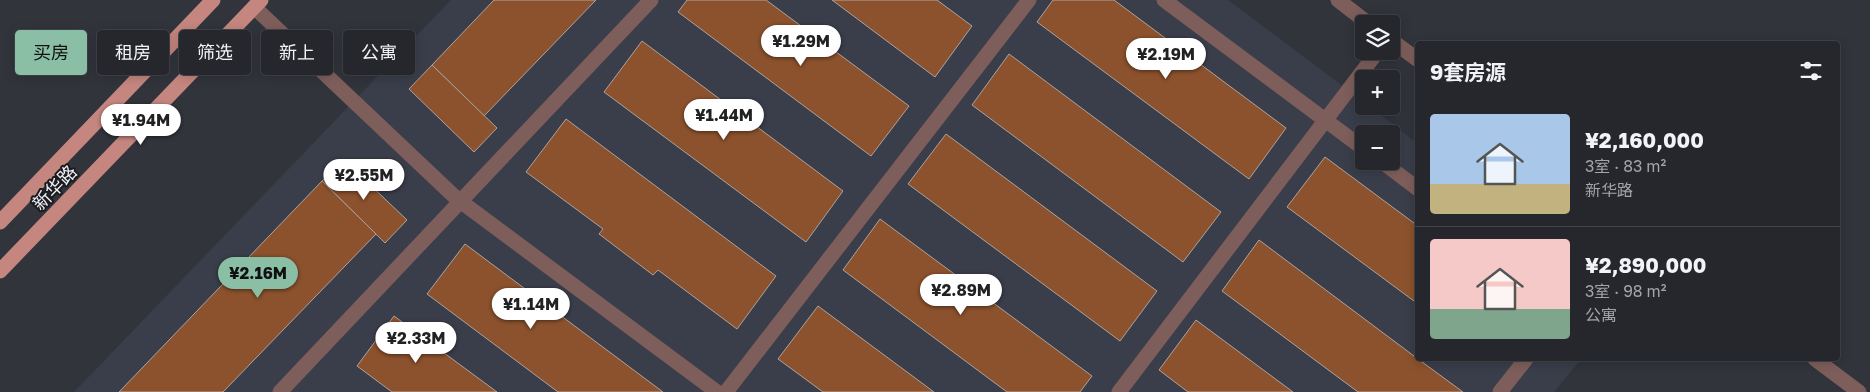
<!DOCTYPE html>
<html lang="zh">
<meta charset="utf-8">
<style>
:root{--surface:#26272d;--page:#2e2f35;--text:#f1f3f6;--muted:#a4a5aa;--line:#424449;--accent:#8abfa5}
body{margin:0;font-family:"Golos Text","Noto Sans SC",sans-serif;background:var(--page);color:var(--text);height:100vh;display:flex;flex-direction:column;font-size:19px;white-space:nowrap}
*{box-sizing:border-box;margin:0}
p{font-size:16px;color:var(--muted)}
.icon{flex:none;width:28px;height:28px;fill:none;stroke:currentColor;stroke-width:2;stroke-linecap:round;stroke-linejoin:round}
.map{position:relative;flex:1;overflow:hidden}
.drawer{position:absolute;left:1415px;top:41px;width:425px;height:320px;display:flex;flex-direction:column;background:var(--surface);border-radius:5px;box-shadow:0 2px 12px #0003,0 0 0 1px var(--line)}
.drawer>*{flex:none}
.hud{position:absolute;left:15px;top:30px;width:475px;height:45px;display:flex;gap:10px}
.fabs{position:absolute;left:1355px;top:15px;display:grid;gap:10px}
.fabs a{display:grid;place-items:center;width:45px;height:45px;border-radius:5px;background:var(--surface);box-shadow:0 2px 12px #0003,0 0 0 1px var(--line);font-size:25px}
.price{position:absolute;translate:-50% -42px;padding:0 11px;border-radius:18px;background:#fff;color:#222;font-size:16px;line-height:32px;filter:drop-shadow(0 1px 2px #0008)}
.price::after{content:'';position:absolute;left:50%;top:30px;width:15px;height:11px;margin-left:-8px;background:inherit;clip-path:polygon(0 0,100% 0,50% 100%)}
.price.current{background:var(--accent);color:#111}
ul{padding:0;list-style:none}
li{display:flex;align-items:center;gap:15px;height:125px;padding:0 15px}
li+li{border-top:1px solid var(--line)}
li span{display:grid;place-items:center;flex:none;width:140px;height:100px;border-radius:5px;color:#555}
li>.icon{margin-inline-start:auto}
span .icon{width:60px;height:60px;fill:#fffc;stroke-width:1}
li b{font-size:21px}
h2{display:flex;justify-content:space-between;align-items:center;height:60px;padding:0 15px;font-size:21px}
.tag{padding:0 18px;border-radius:5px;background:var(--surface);box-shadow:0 2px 12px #0003,0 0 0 1px var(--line);font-size:18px;line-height:45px}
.tag.current{background:var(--accent);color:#111}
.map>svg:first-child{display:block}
.built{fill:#3a3e4a;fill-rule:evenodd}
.building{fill:#8c522d;stroke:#ada39e}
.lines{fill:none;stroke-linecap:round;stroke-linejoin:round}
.minor{stroke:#7e5e5b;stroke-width:15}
.major{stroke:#c5867f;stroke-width:15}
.labels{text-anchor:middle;stroke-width:4;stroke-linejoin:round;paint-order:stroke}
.street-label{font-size:18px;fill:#eff0f5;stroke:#1b1c1f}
</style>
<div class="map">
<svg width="1870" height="392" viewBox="0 0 1870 392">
<rect width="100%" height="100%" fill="#32343c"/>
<path class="built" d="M451,0H1228L1364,102V106H1369L1417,143L1418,359H1581L1554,392H74ZM1364,134H1391V161H1364Z"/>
<g class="building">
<path d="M494,0H596L484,116L432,65Z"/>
<path d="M687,0H766L909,106L871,156L678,12Z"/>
<path d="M832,0H937L972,26L935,77Z"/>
<path d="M1053,0H1114L1286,128L1249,179L1037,22Z"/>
<path d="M642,41L843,191L806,242L604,92Z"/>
<path d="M1009,54L1221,212L1183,262L972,105Z"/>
<path d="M432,65L497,128L474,152L409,89Z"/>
<path d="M566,119L776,276L737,329L658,270L653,275L599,234L603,229L526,172Z"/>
<path d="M946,134L1157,291L1120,341L908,184Z"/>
<path d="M1325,157L1418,226V304L1287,207Z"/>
<path d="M343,159L407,220L385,243L322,181Z"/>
<path d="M322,181L376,234L223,392H119Z"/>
<path d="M880,219L1092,376L1080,392H1007L843,270Z"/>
<path d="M1259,240L1418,359L1463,392H1358L1222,291Z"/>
<path d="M465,244L663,392H558L427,294Z"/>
<path d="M818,306L934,392H823L778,359Z"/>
<path d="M394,316L497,392H392L357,366Z"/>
<path d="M1196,320L1293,392H1188L1159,370Z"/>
</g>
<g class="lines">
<g class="minor">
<path d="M1164,0L1364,149"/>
<path d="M1338,0L1369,24"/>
<path d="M254,7L456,198L717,392"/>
<path d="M1391,40L1418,60"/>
<path d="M1381,161L1418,189"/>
<path d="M1815,359L1859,392"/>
<path d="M280,392L651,0"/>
<path d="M726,392L1029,0"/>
<path d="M1119,392L1378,51"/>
<path d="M1500,392L1526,359"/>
</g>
<g class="major">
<path d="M0,222L213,0"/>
<path d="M0,271L261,0"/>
</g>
</g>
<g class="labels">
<g class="street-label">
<text transform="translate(55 188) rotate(-46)" y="6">新华路</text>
</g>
</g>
</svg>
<div class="fabs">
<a><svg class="icon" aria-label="layers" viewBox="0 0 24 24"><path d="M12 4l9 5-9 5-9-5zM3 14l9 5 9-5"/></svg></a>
<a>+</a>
<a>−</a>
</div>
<b class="price" style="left:801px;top:67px">¥1.29M</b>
<b class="price" style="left:1166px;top:80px">¥2.19M</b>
<b class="price" style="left:724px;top:141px">¥1.44M</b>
<b class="price" style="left:141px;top:146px">¥1.94M</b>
<b class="price" style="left:364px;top:201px">¥2.55M</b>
<b class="price current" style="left:258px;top:299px">¥2.16M</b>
<b class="price" style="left:961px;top:316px">¥2.89M</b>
<b class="price" style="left:531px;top:330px">¥1.14M</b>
<b class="price" style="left:416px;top:364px">¥2.33M</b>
<div class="hud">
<a class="tag current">买房</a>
<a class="tag">租房</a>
<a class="tag">筛选</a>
<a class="tag">新上</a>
<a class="tag">公寓</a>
</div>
<section class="drawer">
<h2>9套房源<svg class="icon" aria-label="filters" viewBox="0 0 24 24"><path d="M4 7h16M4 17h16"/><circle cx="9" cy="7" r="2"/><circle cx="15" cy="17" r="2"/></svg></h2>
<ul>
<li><span style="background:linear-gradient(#a9c7e8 70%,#c2b280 0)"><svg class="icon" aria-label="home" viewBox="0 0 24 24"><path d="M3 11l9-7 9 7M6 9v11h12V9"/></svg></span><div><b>¥2,160,000</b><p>3室 · 83 m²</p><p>新华路</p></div></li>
<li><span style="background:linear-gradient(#f6c9c9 70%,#7fa58c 0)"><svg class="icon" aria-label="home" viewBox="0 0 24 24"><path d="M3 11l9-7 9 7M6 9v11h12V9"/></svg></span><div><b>¥2,890,000</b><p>3室 · 98 m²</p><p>公寓</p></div></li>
</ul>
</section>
</div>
